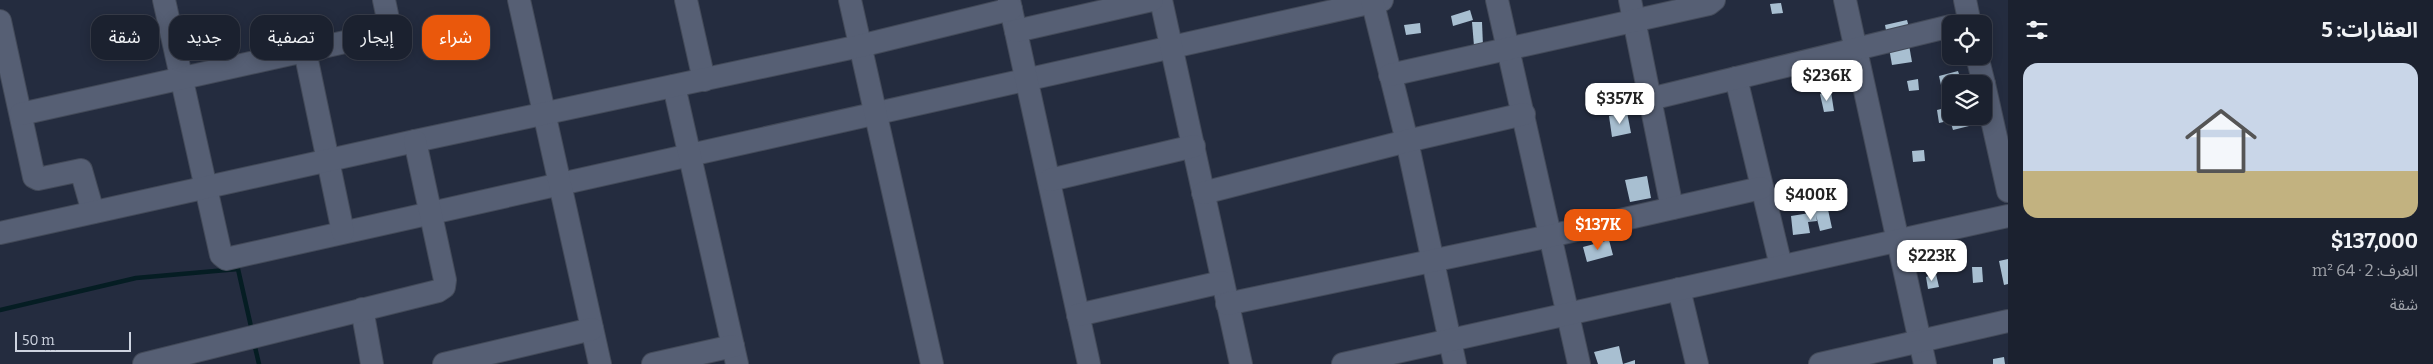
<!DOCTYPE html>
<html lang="ar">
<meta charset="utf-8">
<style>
:root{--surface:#1b212f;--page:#242937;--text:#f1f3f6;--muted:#a0a3aa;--line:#393e4b;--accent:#ea580c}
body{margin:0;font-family:Bitter,"Noto Sans Arabic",serif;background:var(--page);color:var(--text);direction:rtl;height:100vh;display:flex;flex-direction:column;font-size:19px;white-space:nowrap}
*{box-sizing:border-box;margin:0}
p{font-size:16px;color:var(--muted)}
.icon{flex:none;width:28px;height:28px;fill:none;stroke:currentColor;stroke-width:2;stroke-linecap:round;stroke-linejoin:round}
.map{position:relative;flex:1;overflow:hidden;direction:ltr}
.details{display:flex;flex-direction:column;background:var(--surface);width:425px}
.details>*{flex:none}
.guide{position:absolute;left:15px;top:15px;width:475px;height:45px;direction:rtl;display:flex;gap:10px}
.tools{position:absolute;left:1942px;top:15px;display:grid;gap:10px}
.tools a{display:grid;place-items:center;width:50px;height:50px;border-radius:10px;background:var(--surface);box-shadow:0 2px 12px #0003,0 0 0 1px var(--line);font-size:25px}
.scale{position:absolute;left:15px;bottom:12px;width:116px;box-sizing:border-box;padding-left:5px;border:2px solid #ced4e0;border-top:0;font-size:14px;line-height:18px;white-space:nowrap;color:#ced4e0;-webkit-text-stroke:4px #242c3f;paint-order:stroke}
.price{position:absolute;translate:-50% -42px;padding:0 11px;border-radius:10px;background:#fff;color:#222;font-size:16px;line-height:32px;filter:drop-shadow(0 1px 2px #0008)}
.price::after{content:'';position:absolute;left:50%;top:30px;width:15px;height:11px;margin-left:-8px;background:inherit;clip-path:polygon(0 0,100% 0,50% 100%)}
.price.selected{background:var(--accent);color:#fff}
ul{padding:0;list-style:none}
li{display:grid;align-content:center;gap:10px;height:265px;padding:0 15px}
li span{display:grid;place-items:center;height:155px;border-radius:15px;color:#555}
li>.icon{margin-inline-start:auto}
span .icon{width:90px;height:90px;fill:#fffc;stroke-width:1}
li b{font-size:21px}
h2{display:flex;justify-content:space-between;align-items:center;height:60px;padding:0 15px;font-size:21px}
.chip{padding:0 18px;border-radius:15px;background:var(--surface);box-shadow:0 2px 12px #0003,0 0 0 1px var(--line);font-size:18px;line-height:45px}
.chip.selected{background:var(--accent);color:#fff}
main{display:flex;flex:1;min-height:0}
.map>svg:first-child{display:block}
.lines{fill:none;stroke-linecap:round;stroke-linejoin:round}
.stream{stroke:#051d23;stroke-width:4.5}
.building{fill:#a8bfd1}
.minor-casing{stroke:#434a59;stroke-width:24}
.minor{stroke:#565f74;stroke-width:22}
</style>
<main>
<section class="details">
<h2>العقارات: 5<svg class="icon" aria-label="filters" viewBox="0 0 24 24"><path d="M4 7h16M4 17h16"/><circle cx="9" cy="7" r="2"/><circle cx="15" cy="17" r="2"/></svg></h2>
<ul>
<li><span style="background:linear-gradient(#c9d6e8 70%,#c2b280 0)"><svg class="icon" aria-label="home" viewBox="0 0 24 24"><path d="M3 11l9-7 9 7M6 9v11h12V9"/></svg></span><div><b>$137,000</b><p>الغرف: 2 · 64 m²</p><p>شقة</p></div></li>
</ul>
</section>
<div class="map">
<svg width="2008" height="364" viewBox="0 0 2008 364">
<rect width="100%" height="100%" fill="#242c3f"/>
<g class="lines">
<g class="stream">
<path d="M0,310L136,278L238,269L252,331"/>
<path d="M254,343L259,364"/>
</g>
</g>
<g class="building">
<path d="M1781,3L1783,13L1772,14L1770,4Z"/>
<path d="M1470,10L1473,20L1453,26L1451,16Z"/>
<path d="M1907,20L1910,31L1887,36L1885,25Z"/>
<path d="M1472,22H1482L1483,46H1474Z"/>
<path d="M1420,23L1421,33L1406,35L1404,25Z"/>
<path d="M1909,45L1912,62L1892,65L1889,48Z"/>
<path d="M1958,71L1961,80L1941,85L1939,76Z"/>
<path d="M1918,79L1919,90L1909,91L1907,81Z"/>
<path d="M1831,92L1834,111L1824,112L1820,94Z"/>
<path d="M1945,108L1948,121L1939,123L1937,110Z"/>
<path d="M1627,112L1631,133L1612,137L1609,116Z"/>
<path d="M1965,116H1971L1973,125L1953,130L1950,120Z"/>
<path d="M1924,150L1925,161L1913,162L1912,151Z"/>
<path d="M1647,176L1651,198L1630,202L1625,180Z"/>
<path d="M1827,205L1832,228L1820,231L1816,215L1817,221L1808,222L1810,233L1793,235L1791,216L1816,212L1815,208Z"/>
<path d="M1609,240L1613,255L1587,262L1583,247Z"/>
<path d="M2008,259V284L2004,285L1999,261Z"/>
<path d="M1972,267H1982L1983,282L1973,283Z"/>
<path d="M1936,274L1939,287L1928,289L1926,277Z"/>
<path d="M1619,346L1623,364L1635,360V364H1598L1594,352Z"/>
<path d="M2004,357L2005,364H1993V359Z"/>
</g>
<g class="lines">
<defs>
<g id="minor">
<path d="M164,0L221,255L226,259L1382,0"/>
<path d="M519,0L600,364"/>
<path d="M686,0L704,80"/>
<path d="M850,0L932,364"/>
<path d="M1009,0L1089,364"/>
<path d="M1161,0L1241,364"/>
<path d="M1372,0L1407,141L1455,364"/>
<path d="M1497,0L1579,364"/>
<path d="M1630,0L1672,208"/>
<path d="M1845,0L1925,364"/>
<path d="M1965,0L1970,24"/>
<path d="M0,21L34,177L38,179L81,170L93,212"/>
<path d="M1016,31L1152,0"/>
<path d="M305,51L343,232"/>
<path d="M1977,56L1984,84"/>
<path d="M1390,75L1709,4L1714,0"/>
<path d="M1736,78L1781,266"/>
<path d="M1984,84L2008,191"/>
<path d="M674,86L737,364"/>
<path d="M1650,99L1951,26"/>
<path d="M21,114L381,34L387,28L388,19L384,0"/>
<path d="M1050,180L1194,146"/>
<path d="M1203,193L1407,141L1524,114"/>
<path d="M0,233L415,141L860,46L1011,9"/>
<path d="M1679,289L1697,364"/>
<path d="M1227,304L1550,236L1761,188"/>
<path d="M362,309L372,364"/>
<path d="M1078,315L1222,282"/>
<path d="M144,364L438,291L444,287L445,280L415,141"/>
<path d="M444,364L592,329"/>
<path d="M653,364L733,346"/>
<path d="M1343,364L2008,216"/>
<path d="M1820,364L2008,321"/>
</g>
</defs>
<use href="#minor" class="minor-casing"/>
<use href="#minor" class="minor"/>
</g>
</svg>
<div class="tools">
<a><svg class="icon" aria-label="locate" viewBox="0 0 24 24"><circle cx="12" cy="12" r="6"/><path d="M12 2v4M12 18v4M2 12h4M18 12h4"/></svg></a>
<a><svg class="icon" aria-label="layers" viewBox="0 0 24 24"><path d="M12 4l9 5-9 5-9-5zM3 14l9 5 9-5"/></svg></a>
</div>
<div class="scale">50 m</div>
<b class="price" style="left:1827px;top:102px">$236K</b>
<b class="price" style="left:1620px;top:125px">$357K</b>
<b class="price" style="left:1811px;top:221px">$400K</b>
<b class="price selected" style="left:1598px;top:251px">$137K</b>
<b class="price" style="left:1932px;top:282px">$223K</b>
<div class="guide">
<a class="chip selected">شراء</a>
<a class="chip">إيجار</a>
<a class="chip">تصفية</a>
<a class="chip">جديد</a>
<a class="chip">شقة</a>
</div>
</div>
</main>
